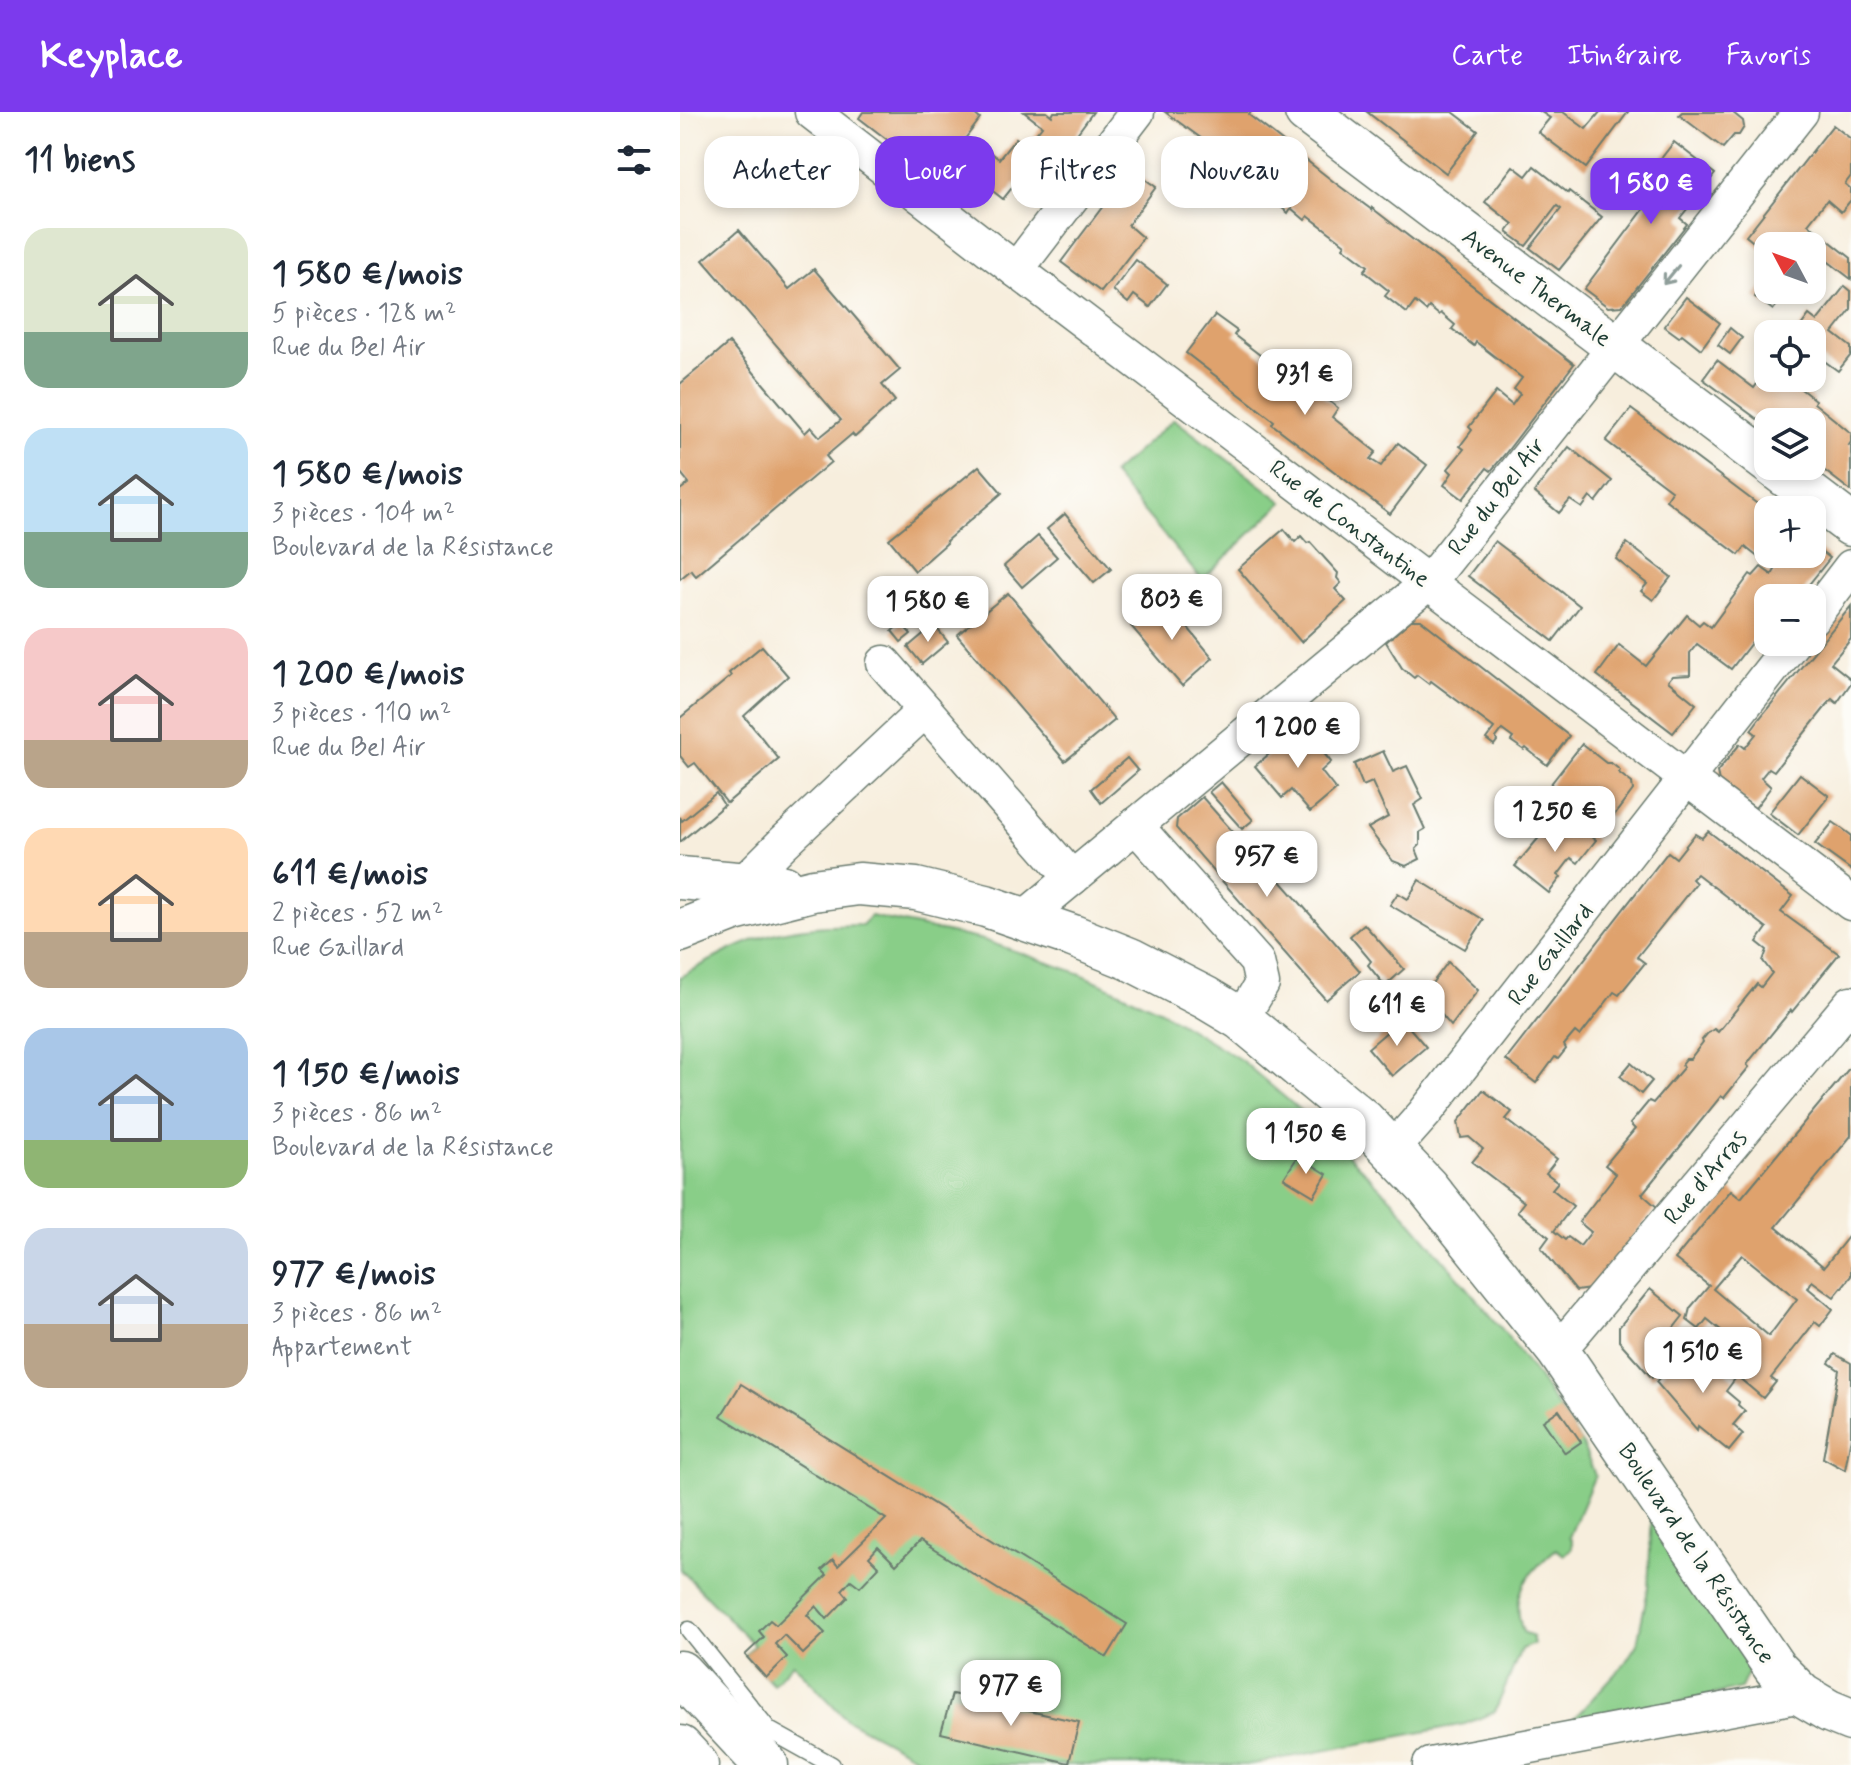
<!DOCTYPE html>
<html lang="fr">
<meta charset="utf-8">
<style>
:root{--surface:#fff;--page:#f6f6f7;--text:#1f2937;--muted:#747a83;--accent:#7c3aed}
body{margin:0;font-family:Mynerve,sans-serif;background:var(--page);color:var(--text);height:100vh;display:flex;flex-direction:column;font-size:30px;white-space:nowrap}
*{box-sizing:border-box;margin:0}
p{font-size:26px;color:var(--muted)}
.icon{flex:none;width:44px;height:44px;fill:none;stroke:currentColor;stroke-width:2;stroke-linecap:round;stroke-linejoin:round}
.map{position:relative;flex:1;overflow:hidden}
.drawer{display:flex;flex-direction:column;background:var(--surface);width:680px}
.drawer>*{flex:none}
.guide{position:absolute;left:24px;top:24px;width:760px;height:72px;display:flex;gap:16px}
.needle{width:52px;rotate:311deg}
.tools{position:absolute;left:1074px;top:120px;display:grid;gap:16px}
.tools a{display:grid;place-items:center;width:72px;height:72px;border-radius:16px;background:var(--surface);box-shadow:0 4px 12px #0003;font-size:40px}
.price{position:absolute;translate:-50% -68px;padding:0 18px;border-radius:16px;background:#fff;color:#222;font-size:26px;line-height:52px;filter:drop-shadow(0 2px 4px #0008)}
.price::after{content:'';position:absolute;left:50%;top:48px;width:24px;height:18px;margin-left:-12px;background:inherit;clip-path:polygon(0 0,100% 0,50% 100%)}
.price.selected{background:var(--accent);color:#fff}
ul{padding:0;list-style:none}
li{display:flex;align-items:center;gap:24px;height:200px;padding:0 24px}
li span{display:grid;place-items:center;flex:none;width:224px;height:160px;border-radius:24px;color:#555}
li>.icon{margin-inline-start:auto}
span .icon{width:96px;height:96px;fill:#fffc;stroke-width:1}
li b{font-size:34px}
h2{display:flex;justify-content:space-between;align-items:center;height:96px;padding:0 24px;font-size:34px}
.chip{padding:0 28px;border-radius:24px;background:var(--surface);box-shadow:0 4px 12px #0003;font-size:28px;line-height:72px}
.chip.selected{background:var(--accent);color:#fff}
header{display:flex;align-items:center;gap:48px;box-sizing:border-box;height:112px;padding:0 40px;background:var(--accent);color:#fff}
header strong{font-size:38px}
nav{display:flex;gap:44px;margin-inline-start:auto;font-size:28px}
main{display:flex;flex:1;min-height:0}
.map>svg:first-child{display:block}
.green{fill:#89ce88;stroke:#54865e;stroke-width:2}
.building{fill:#dfa26d;fill-rule:evenodd}
.lines{fill:none;stroke-linecap:round;stroke-linejoin:round}
.service-casing{stroke:#6b7b6f;stroke-width:19}
.minor-casing{stroke:#6b7b6f;stroke-width:37}
.tertiary-casing{stroke:#6b7b6f;stroke-width:45}
.secondary-casing{stroke:#6b7b6f;stroke-width:47}
.service{stroke:#fff;stroke-width:16}
.minor{stroke:#fff;stroke-width:34}
.tertiary{stroke:#fff;stroke-width:42}
.secondary{stroke:#fff;stroke-width:44}
.oneway{stroke:#8f9e9a}
.labels{text-anchor:middle;stroke-width:6;stroke-linejoin:round;paint-order:stroke}
.street-label{font-size:24px;fill:#1f3d34;stroke:#fdfcf7}
</style>
<header>
<strong>Keyplace</strong>
<nav><a>Carte</a><a>Itinéraire</a><a>Favoris</a></nav>
</header>
<main>
<section class="drawer">
<h2>11 biens<svg class="icon" aria-label="filters" viewBox="0 0 24 24"><path d="M4 7h16M4 17h16"/><circle cx="9" cy="7" r="2"/><circle cx="15" cy="17" r="2"/></svg></h2>
<ul>
<li><span style="background:linear-gradient(#dfe7d0 65%,#7fa58c 0)"><svg class="icon" aria-label="home" viewBox="0 0 24 24"><path d="M3 11l9-7 9 7M6 9v11h12V9"/></svg></span><div><b>1 580 €/mois</b><p>5 pièces · 128 m²</p><p>Rue du Bel Air</p></div></li>
<li><span style="background:linear-gradient(#bfe0f5 65%,#7fa58c 0)"><svg class="icon" aria-label="home" viewBox="0 0 24 24"><path d="M3 11l9-7 9 7M6 9v11h12V9"/></svg></span><div><b>1 580 €/mois</b><p>3 pièces · 104 m²</p><p>Boulevard de la Résistance</p></div></li>
<li><span style="background:linear-gradient(#f6c9c9 70%,#b9a48a 0)"><svg class="icon" aria-label="home" viewBox="0 0 24 24"><path d="M3 11l9-7 9 7M6 9v11h12V9"/></svg></span><div><b>1 200 €/mois</b><p>3 pièces · 110 m²</p><p>Rue du Bel Air</p></div></li>
<li><span style="background:linear-gradient(#ffd9b3 65%,#b9a48a 0)"><svg class="icon" aria-label="home" viewBox="0 0 24 24"><path d="M3 11l9-7 9 7M6 9v11h12V9"/></svg></span><div><b>611 €/mois</b><p>2 pièces · 52 m²</p><p>Rue Gaillard</p></div></li>
<li><span style="background:linear-gradient(#a9c7e8 70%,#8fb573 0)"><svg class="icon" aria-label="home" viewBox="0 0 24 24"><path d="M3 11l9-7 9 7M6 9v11h12V9"/></svg></span><div><b>1 150 €/mois</b><p>3 pièces · 86 m²</p><p>Boulevard de la Résistance</p></div></li>
<li><span style="background:linear-gradient(#c9d6e8 60%,#b9a48a 0)"><svg class="icon" aria-label="home" viewBox="0 0 24 24"><path d="M3 11l9-7 9 7M6 9v11h12V9"/></svg></span><div><b>977 €/mois</b><p>3 pièces · 86 m²</p><p>Appartement</p></div></li>
</ul>
</section>
<div class="map">
<svg width="1171" height="1653" viewBox="0 0 1171 1653">
<rect width="100%" height="100%" fill="#fdfcf7"/>
<filter id="ink" filterUnits="userSpaceOnUse"><feTurbulence type="fractalNoise" baseFrequency=".0125" numOctaves="2"/><feDisplacementMap in="SourceGraphic" scale="16" xChannelSelector="R" yChannelSelector="G"/><feConvolveMatrix kernelMatrix="1 2 1 2 8 2 1 2 1" color-interpolation-filters="sRGB"/></filter>
<filter id="wash" filterUnits="userSpaceOnUse"><feTurbulence type="fractalNoise" baseFrequency=".006" numOctaves="4" result="noise"/><feDisplacementMap in="SourceGraphic" scale="32" xChannelSelector="R" yChannelSelector="G"/><feGaussianBlur stdDeviation="1.8" result="paint"/><feColorMatrix in="noise" values="0 0 0 0 0 0 0 0 0 0 0 0 0 0 0 0 0 1.4 0 .05"/><feComposite in="paint" operator="in"/></filter>
<g filter="url(#wash)">
<rect width="100%" height="100%" fill="#f7eedd"/>
<g class="green">
<path d="M494,307L603,390L522,468L432,362Z"/>
<path d="M191,804L303,828L401,862L479,898L561,948L635,1011L712,1087L785,1173L822,1217L855,1261L902,1332L915,1363L889,1425L892,1429V1436L884,1443L876,1437C848,1461 829,1481 843,1520L852,1524L854,1532L841,1537L815,1600L785,1612L568,1653H251L167,1608L113,1551L93,1572L65,1543L74,1533L0,1457V865C31,848 62,830 96,821C124,814 154,814 182,813Z"/>
<path d="M972,1401L1073,1541L1069,1559L1061,1576L1003,1590L889,1612L945,1551L957,1532L968,1477Z"/>
</g>
<g id="blocks">
<g class="building">
<path d="M183,0H292L300,7L256,65L179,6Z"/>
<path d="M344,0H367L372,4L374,0H413L396,23L403,29L371,70L350,53L323,87L309,76L307,78L279,55L298,32L319,47L336,26L346,34L362,14Z"/>
<path d="M485,0H571L569,3L654,70L692,98V96L894,252L825,342L811,359L807,356L783,387L764,373L772,361L768,357L784,337L780,334L792,318L789,315L816,280L832,293L840,282L834,277L842,266L796,230L794,234L772,217L775,213L761,201L759,203L749,195L746,199L735,190L727,201L705,184L709,179L684,159L688,154L663,135L665,132L628,104L625,108L611,96L608,101L594,89L597,84L569,62L560,73L531,51L540,40Z"/>
<path d="M687,0H773L798,19L766,61Z"/>
<path d="M861,0H883L906,17L920,0H948L906,56L858,20L870,6Z"/>
<path d="M1002,0H1052L1063,9L1064,15L1059,23H1054L1043,36L999,3Z"/>
<path d="M1153,13L1171,27V64L1165,72L1171,77V88L1161,100L1147,88L1128,112L1171,146V167L1132,137V134L1125,132L1130,126L1121,119L1110,134H1088V142L1066,124Z"/>
<path d="M994,30L1035,62L1000,106L1007,112L942,194L928,195L904,177L973,85L959,75Z"/>
<path d="M833,54L846,64L854,54L888,81L889,79L922,105L879,158L850,136L881,97L877,94L846,134L827,120L833,112L805,90Z"/>
<path d="M451,57L476,75L448,113L463,126L421,180L381,150Z"/>
<path d="M59,118L109,177L134,157L220,258L202,273L215,289L175,325L172,322L146,344L151,350L16,464L11,458L0,467V378L9,371L0,360V272L49,231L125,321L131,315L140,325L161,308L23,148Z"/>
<path d="M456,148L487,172L470,195L454,183L448,191L433,178Z"/>
<path d="M1085,170L1088,172V178H1095L1104,184L1093,198L1075,185Z"/>
<path d="M1165,174L1171,179V198L1153,221L1171,235V243L1158,259L1132,240V222H1115L1129,203L1137,209Z"/>
<path d="M1006,185L1040,211L1021,237L1002,222L999,225L984,214Z"/>
<path d="M535,203L557,219L554,223L620,274L623,269L658,296L652,305L696,340L690,347L701,354L718,331L747,353L710,402L592,312L594,309L506,241Z"/>
<path d="M1050,216L1062,226L1050,242L1038,233Z"/>
<path d="M1037,248L1074,276L1088,257V266H1107L1135,288L1134,291L1171,321V330L1169,333L1171,334V379L1132,349V310H1088V315L1023,267Z"/>
<path d="M951,297L1088,400V442H1132V432L1150,446L1118,486H1088V509L1051,557L1017,532L1010,541V563L992,564L988,569L1016,592L993,621L917,563L939,533L966,554L1007,503L1019,513L1023,509L1031,515L1070,462L1073,464L1081,455L1092,463L1096,456L1086,448L1084,450L1065,435L1059,443L986,388L992,379L926,329Z"/>
<path d="M889,335L932,369L916,390L910,385L902,396L890,388L879,401L854,380Z"/>
<path d="M299,354L322,381L266,429L267,431L235,459L209,427Z"/>
<path d="M385,402L431,457L414,471L367,417Z"/>
<path d="M604,417L615,430L621,424L627,431L630,430L658,461L657,466L661,471L655,477L666,489L621,530L558,457Z"/>
<path d="M358,424L377,445L342,475L324,454Z"/>
<path d="M815,429L900,494L873,529L788,464Z"/>
<path d="M947,431L991,465L973,488L961,479L967,472L936,447Z"/>
<path d="M328,481L435,608L385,649L277,523Z"/>
<path d="M484,487L533,546L502,574L451,514Z"/>
<path d="M1171,494V527L1151,551L1171,567V571L1157,591L1152,587L1094,659L1089,656L1081,666L1091,675L1075,696L1039,669L1037,660L1060,632L1065,636L1076,622L1071,618L1079,607Z"/>
<path d="M731,508H741L889,624L867,653L846,636L844,638L831,629L833,626L822,618L816,626L817,629L814,633L806,627L814,616L751,569L749,572L737,563L734,566L722,556L706,530Z"/>
<path d="M221,511L231,522L221,530L212,519Z"/>
<path d="M254,513L268,530L242,552L228,535Z"/>
<path d="M82,534L108,564L64,604L99,647L47,691L15,651L9,655L0,644V606L51,564L49,561Z"/>
<path d="M622,614L651,650L641,659L656,678L630,700L611,678L602,686L575,654Z"/>
<path d="M902,632L926,651H931L940,658L939,661L952,671L953,678L932,706L889,675L883,683L870,673Z"/>
<path d="M703,639L713,660L727,654L743,687L734,693L745,717L740,720V733L736,737L740,747L726,754L713,749L688,716L708,705L692,670L683,674L674,652Z"/>
<path d="M447,646L458,659L421,691L411,677Z"/>
<path d="M1120,662L1149,684L1118,723L1089,701Z"/>
<path d="M541,670L573,708L562,717L529,680Z"/>
<path d="M36,681L44,693L0,730V705L2,709Z"/>
<path d="M522,685L560,728L563,726L680,859L646,888L496,716L497,707Z"/>
<path d="M885,704L916,728L898,751L891,746L878,763L881,765L869,781L835,754L862,722L867,726Z"/>
<path d="M1153,710L1171,723V758L1135,732Z"/>
<path d="M1028,719L1113,784L1101,800L1159,842L1112,900L1111,898L1071,947L1067,953L1069,955L1044,986L1041,984L962,1082L977,1095L910,1177L896,1179L861,1136L869,1125L837,1099L844,1090L792,1050L803,1037L789,1025L781,1026L778,1010L803,978L832,1000L826,1007L877,1047L866,1061L878,1070L872,1077L893,1094L874,1119L885,1128L888,1125L900,1134L911,1120L899,1110L936,1062L925,1053L955,1017L950,1012L969,989L973,991L1003,956L1002,952L1006,947H1010L1023,930L1022,928L1027,922L1034,917L1038,920L1077,872L1081,875L1092,861L1083,849L1087,838L1077,830L1087,816L1017,762L1012,767L1016,771L957,845L965,851L939,883L934,880L900,924L895,920L884,933L886,937L878,947L875,945L856,971L826,948L988,740L996,746L1015,722L1022,726Z"/>
<path d="M739,768L804,808L785,837L710,793L718,781L728,787Z"/>
<path d="M684,812L724,857L705,874L688,853L691,849L670,824Z"/>
<path d="M768,850L798,878L771,914L744,882Z"/>
<path d="M722,907L746,935L712,964L688,936Z"/>
<path d="M951,951L972,969L961,982L940,964Z"/>
<path d="M1171,954V1024L1096,1115L1144,1155L1171,1121V1164L1154,1185L1132,1169L1128,1176L1153,1197L1140,1214L1135,1210L1091,1266L1096,1270L1083,1286L1057,1264L1073,1244L1027,1207L1019,1217L1007,1208L1010,1196L1029,1174L995,1147L1051,1078L1061,1086ZM1062,1143L1117,1187L1089,1224L1033,1177Z"/>
<path d="M618,1044L647,1062L634,1084L604,1066Z"/>
<path d="M970,1177L1003,1204L982,1231L992,1240L972,1266L939,1229V1215Z"/>
<path d="M1008,1230L1055,1267L1046,1279L1059,1290L1058,1293L1065,1299L1053,1313L1063,1322L1049,1339L1018,1314L1017,1318L976,1270Z"/>
<path d="M1155,1242L1171,1251V1325L1165,1358L1143,1346L1159,1258L1149,1251Z"/>
<path d="M61,1272L447,1512L427,1545L240,1429L216,1453L198,1435L189,1445L199,1455L180,1475L171,1468L162,1478L168,1485L147,1507L136,1494L127,1503L145,1521L123,1542L104,1523L95,1532L107,1545L86,1566L65,1543L84,1525L79,1519L90,1508L96,1513L147,1463L142,1458L153,1448L158,1454L206,1407L41,1304Z"/>
<path d="M879,1298L901,1330L885,1341L863,1309Z"/>
<path d="M272,1582L399,1610L389,1651L261,1621Z"/>
</g>
</g>
</g>
<g filter="url(#ink)">
<use href="#blocks" fill-opacity="0" stroke="#6b7b6f" stroke-width="2"/>
<g class="lines">
<defs>
<path id="service" d="M9,1518L89,1618L152,1653"/>
<g id="minor">
<path d="M132,0L336,158L1171,791"/>
<path d="M336,158L457,0"/>
<path d="M1132,506L1171,455"/>
<path d="M204,551L392,766"/>
<path d="M455,713L577,850L582,872L561,907"/>
<path d="M64,770L103,731L245,598"/>
<path d="M344,806L748,471L1121,0"/>
<path d="M712,1038L744,1002L1113,530"/>
<path d="M878,1239L1171,891"/>
<path d="M750,1653L1122,1583"/>
</g>
<g id="tertiary">
<path d="M626,0L1088,350"/>
<path d="M1093,354L1171,413"/>
<path d="M0,766L104,775"/>
<path d="M0,819L54,798L133,778L179,772L236,777L306,794L393,824L450,847L526,886L561,907L684,1009L747,1075L878,1239L1095,1556L1122,1583L1149,1599L1171,1608"/>
</g>
<g id="secondary">
<path d="M0,1561L86,1653"/>
<path d="M0,1636L16,1653"/>
</g>
</defs>
<use href="#service" class="service-casing"/>
<use href="#minor" class="minor-casing"/>
<use href="#tertiary" class="tertiary-casing"/>
<use href="#secondary" class="secondary-casing"/>
<use href="#service" class="service"/>
<use href="#minor" class="minor"/>
<use href="#tertiary" class="tertiary"/>
<use href="#secondary" class="secondary"/>
</g>
<defs><path id="oneway-shaft" d="M-6 0H5M1.5-3L5.5 0L1.5 3" fill="none" stroke-width="1.6" stroke-linecap="round" stroke-linejoin="round" transform="scale(2)"/></defs>
<use class="oneway" href="#oneway-shaft" transform="translate(991 163) rotate(129)"/>
</g>
<g class="labels">
<g class="street-label">
<text transform="translate(857 175) rotate(37)" y="8">Avenue Thermale</text>
<text transform="translate(816 384) rotate(-52)" y="8">Rue du Bel Air</text>
<text transform="translate(670 411) rotate(37)" y="8">Rue de Constantine</text>
<text transform="translate(870 842) rotate(-52)" y="8">Rue Gaillard</text>
<text transform="translate(1025 1065) rotate(-50)" y="8">Rue d'Arras</text>
<text transform="translate(1017 1441) rotate(56)" y="8">Boulevard de la Résistance</text>
</g>
</g>
</svg>
<div class="tools">
<a><svg class="needle" viewBox="-14 -14 28 28"><path d="M0-13l5 13h-10z" fill="#e53935"/><path d="M0 13l5-13h-10z" fill="#747a83"/></svg></a>
<a><svg class="icon" aria-label="locate" viewBox="0 0 24 24"><circle cx="12" cy="12" r="6"/><path d="M12 2v4M12 18v4M2 12h4M18 12h4"/></svg></a>
<a><svg class="icon" aria-label="layers" viewBox="0 0 24 24"><path d="M12 4l9 5-9 5-9-5zM3 14l9 5 9-5"/></svg></a>
<a>+</a>
<a>−</a>
</div>
<b class="price selected" style="left:971px;top:114px">1 580 €</b>
<b class="price" style="left:625px;top:305px">931 €</b>
<b class="price" style="left:492px;top:530px">803 €</b>
<b class="price" style="left:248px;top:532px">1 580 €</b>
<b class="price" style="left:618px;top:658px">1 200 €</b>
<b class="price" style="left:875px;top:742px">1 250 €</b>
<b class="price" style="left:587px;top:787px">957 €</b>
<b class="price" style="left:717px;top:936px">611 €</b>
<b class="price" style="left:626px;top:1064px">1 150 €</b>
<b class="price" style="left:1023px;top:1283px">1 510 €</b>
<b class="price" style="left:331px;top:1616px">977 €</b>
<div class="guide">
<a class="chip">Acheter</a>
<a class="chip selected">Louer</a>
<a class="chip">Filtres</a>
<a class="chip">Nouveau</a>
</div>
</div>
</main>
